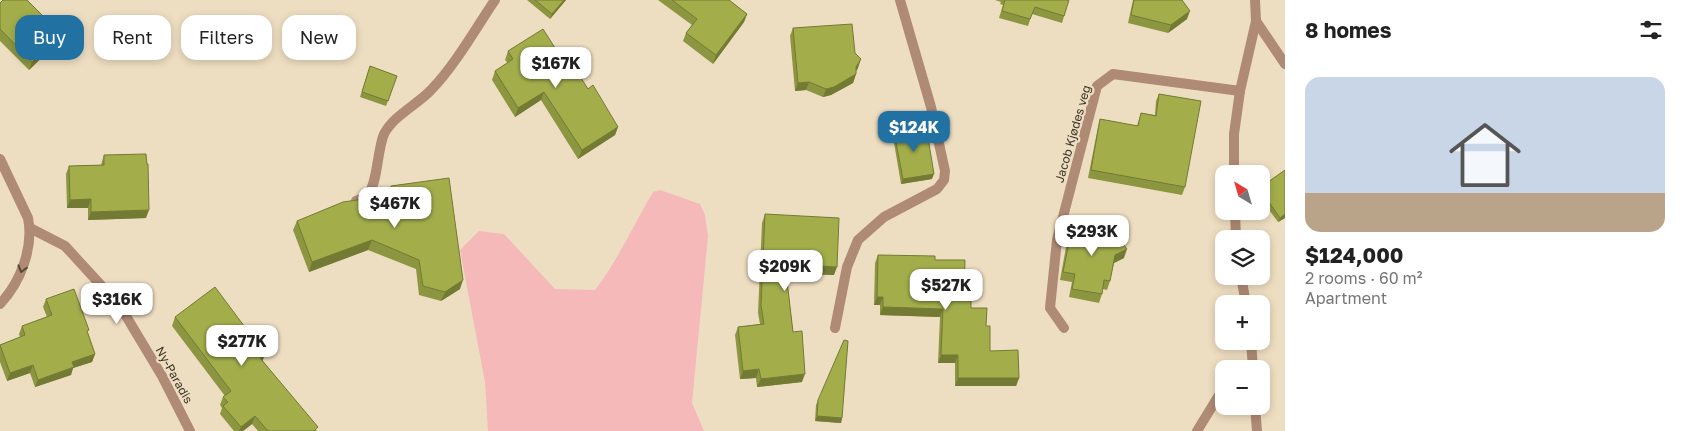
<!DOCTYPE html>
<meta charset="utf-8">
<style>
:root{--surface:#fff;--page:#f6f6f6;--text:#222;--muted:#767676;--accent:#2172a3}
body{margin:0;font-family:"Golos Text",sans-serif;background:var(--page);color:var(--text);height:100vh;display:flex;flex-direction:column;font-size:19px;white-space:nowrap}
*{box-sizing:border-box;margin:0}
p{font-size:16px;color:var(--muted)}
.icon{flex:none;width:28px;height:28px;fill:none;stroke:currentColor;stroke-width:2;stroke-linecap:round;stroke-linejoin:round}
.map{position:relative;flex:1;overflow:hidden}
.side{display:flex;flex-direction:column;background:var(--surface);width:400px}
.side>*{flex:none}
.banner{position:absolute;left:15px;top:15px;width:475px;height:45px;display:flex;gap:10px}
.needle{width:32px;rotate:323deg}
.fabs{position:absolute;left:1215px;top:165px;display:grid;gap:10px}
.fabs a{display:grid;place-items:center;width:55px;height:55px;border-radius:10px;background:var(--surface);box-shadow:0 2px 8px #0003;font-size:25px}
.price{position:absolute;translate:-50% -42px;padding:0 11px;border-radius:10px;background:#fff;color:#222;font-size:16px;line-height:32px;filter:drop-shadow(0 1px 2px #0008)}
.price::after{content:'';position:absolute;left:50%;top:30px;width:15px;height:11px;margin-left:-8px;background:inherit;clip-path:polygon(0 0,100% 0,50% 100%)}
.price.active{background:var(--accent);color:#fff}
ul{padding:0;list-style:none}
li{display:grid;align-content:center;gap:10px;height:265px;padding:0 20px}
li span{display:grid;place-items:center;height:155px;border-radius:15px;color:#555}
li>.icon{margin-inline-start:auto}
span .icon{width:90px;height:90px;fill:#fffc;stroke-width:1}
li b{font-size:21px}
h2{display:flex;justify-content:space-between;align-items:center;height:60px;padding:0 20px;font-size:21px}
.tag{padding:0 18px;border-radius:15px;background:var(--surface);box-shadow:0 2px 8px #0003;font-size:18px;line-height:45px}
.tag.active{background:var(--accent);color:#fff}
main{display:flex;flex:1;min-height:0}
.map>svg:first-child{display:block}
.green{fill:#f4b9b8}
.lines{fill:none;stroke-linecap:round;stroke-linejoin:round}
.lane{stroke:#af8a74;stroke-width:10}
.street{stroke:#af8a74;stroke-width:10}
.wall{fill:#8c9640}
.shaded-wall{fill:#727a34}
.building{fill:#a3ae4b;stroke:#727a34}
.oneway{stroke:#56493a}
.labels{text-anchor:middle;stroke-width:4.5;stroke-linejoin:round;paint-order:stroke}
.street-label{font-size:12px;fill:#393327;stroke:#eedec1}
</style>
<main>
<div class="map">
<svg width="1285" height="431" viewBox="0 0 1285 431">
<rect width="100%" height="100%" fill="#eedec1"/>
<path class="green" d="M660,190L700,204L705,215L708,236L692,403L704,431H488L485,382L460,250L479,231L504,234L555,289L595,290C617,262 634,224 653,192Z"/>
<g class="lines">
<g class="lane">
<path d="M356,201C361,199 367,197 369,193C378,180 377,151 384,134C394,115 417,105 431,90C454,67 476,28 495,0"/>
<path d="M835,328L847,267L858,240L884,217L937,189L944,180L945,171L931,107L900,0"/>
<path d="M1064,328L1050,308L1057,240L1097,86L1113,74L1240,91"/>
<path d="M1197,431L1224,387"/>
</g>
<g class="street">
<path d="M1256,21L1285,64"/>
<path d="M0,159L28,218C34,248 20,283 0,304"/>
<path d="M1234,174V134L1240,91L1256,21L1255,0"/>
<path d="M1235,211L1236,239"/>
<path d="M30,228L65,246L120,306L162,376L190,431"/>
<path d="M1241,276L1246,304"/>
<path d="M1251,341L1253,369"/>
<path d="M1255,406L1257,431"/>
</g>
</g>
<g class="wall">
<path d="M527,0H566L550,19Z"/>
<path d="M658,0H729L747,14L744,22L713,64L683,41L686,33L692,25Z"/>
<path d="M995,0H1069L1062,23L1032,14L1028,26L999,18L1003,5L1000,4L1001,2Z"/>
<path d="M1133,0H1182L1187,19L1168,33L1128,23Z"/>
<path d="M0,3L58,42L29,70L0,41Z"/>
<path d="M793,28L855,53L858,68L856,71V74L853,83L831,95L823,97L806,90L795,91L790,36Z"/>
<path d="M508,51L569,70L588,89L618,127L615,135L578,159L541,100L515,117L492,80L495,71L508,63L505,60Z"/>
<path d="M370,66L397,76L386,106L360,97Z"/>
<path d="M1159,94L1185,187L1182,195L1088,178L1098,127L1100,119L1137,126L1141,113L1155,115L1156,101Z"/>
<path d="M894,132L932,179L901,184L893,137Z"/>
<path d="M104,155L146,218L88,220V208H67L66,174L69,166L101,165Z"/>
<path d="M1285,170V218L1278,222L1261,199V187Z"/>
<path d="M391,186L460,289L441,301L419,295L416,269L368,250L309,272L293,230L297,221L388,195Z"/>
<path d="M765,214L834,275L786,273L793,332L802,382L757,387L756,378L740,379L735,335L738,327L760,324L758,313L762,223Z"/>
<path d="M1073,223L1118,238L1124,258L1114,263L1110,281L1107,290L1103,289L1102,294L1099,303L1069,297L1072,282L1060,280L1069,231Z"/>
<path d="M878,255L935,260L964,293L971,308L986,326L990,351L1019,378L1016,386H955V363H938L940,317L880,315V305H874L875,263Z"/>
<path d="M46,299L88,333L95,354L92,362L73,368L71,375L35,387L30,373L7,381L0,362V345L20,337L19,334L22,326L47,317L43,307Z"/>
<path d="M175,317L263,361L317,431H258L252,424L243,431H234L220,414L222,408L220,405L223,397L225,396L172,326Z"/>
<path d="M818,400L842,418L841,423L815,421L816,405Z"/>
</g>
<g class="shaded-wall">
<path d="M564,0H566L550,19L552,14Z"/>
<path d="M1190,11L1187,19L1168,33L1171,25Z"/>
<path d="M747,14L744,22L713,64L716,55Z"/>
<path d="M61,34L58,42L29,70L32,62Z"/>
<path d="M861,59L858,68L853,76L856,67Z"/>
<path d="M856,74L853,83L831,95L823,97L826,89Z"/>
<path d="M809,82L806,90L795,91L798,83Z"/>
<path d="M544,92L541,100L515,117L518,108Z"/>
<path d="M618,127L615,135L578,159L582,150Z"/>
<path d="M934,174L932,179L901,184L903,179Z"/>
<path d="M91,199L88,208H67L70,200Z"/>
<path d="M149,210L146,218L88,220L91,212Z"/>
<path d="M1285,214V218L1278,222L1280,218Z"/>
<path d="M372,240L368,250L309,272L312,262Z"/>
<path d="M1127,249L1124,258L1112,264L1115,255Z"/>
<path d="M785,264L837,267L834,275L782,273Z"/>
<path d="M463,280L460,289L441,301L445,292Z"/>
<path d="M877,297H883L880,305H874Z"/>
<path d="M883,307L943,309L940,317L880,315Z"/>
<path d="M95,354L92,362L73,368L71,375L35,387L38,380L72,362Z"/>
<path d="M265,354L262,363L260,358Z"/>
<path d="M941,355H958L955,363H938Z"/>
<path d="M33,365L30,373L7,381L10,373Z"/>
<path d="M759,369L756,378L740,379L743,371Z"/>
<path d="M805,374L802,382L757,387L761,379Z"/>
<path d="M958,378H1019L1016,386H955Z"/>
<path d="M255,416L252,424L243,431H239L241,427Z"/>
<path d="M817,416L842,418L841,423L815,421Z"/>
</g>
<g class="building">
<path d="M3,0H27L61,34L32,62L0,29V3Z"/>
<path d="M535,0H564L552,14Z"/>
<path d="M672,0H729L747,14L716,55L686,33L697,19Z"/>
<path d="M1005,0H1069L1064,16L1035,7L1030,19L1002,11Z"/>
<path d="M1134,0H1182L1190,11L1171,25L1131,15Z"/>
<path d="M852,24L855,53L861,59L856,67V74L834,87L826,89L809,82L798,83L793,28Z"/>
<path d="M543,29L569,70L574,67L588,89L593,85L618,127L582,150L544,92L518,108L495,71L513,59L508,51Z"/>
<path d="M370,66L397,76L388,101L362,92Z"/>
<path d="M1159,94L1201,101L1185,187L1091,170L1100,119L1138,126L1141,113L1156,116Z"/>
<path d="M926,126L934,174L903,179L894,132Z"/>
<path d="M146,154L147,164H148L149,210L91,212V199L70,200L69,166L104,165V155Z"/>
<path d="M1285,170V214L1280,218L1261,191V187Z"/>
<path d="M449,178L463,280L445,292L423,286L419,260L372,240L312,262L297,221L343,202L392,195L391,186Z"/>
<path d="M765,214L839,218L837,267L785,264L793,332L802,331L805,374L761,379L759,369L743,371L738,327L764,324L761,305Z"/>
<path d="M1073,223L1119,231L1118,238L1127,249L1115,255L1110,281L1104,280L1102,294L1072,289L1075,274L1063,272Z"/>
<path d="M878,255L935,256V260H965L964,293H971V308H987L986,326H990V351L1018,350L1019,378H958V355H941L943,309L883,307V297H877Z"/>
<path d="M215,287L265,354L260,358L318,427L314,431H268L255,416L241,427L223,406L228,402L223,397L231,391L175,317Z"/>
<path d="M74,289L89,330L87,331L95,354L72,362L74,367L38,380L33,365L10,373L0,345L25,335L22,326L52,315L46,299Z"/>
<path d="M844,340L848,341L842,418L817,416L818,400Z"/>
</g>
<defs><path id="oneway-chevron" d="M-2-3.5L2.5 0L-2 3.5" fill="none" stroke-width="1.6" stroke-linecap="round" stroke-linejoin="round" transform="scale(1.25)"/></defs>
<use class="oneway" href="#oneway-chevron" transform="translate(22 269) rotate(106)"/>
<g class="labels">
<g class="street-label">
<text transform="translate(1073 134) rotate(-74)" y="4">Jacob Kjødes veg</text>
<text transform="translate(174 375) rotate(61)" y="4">Ny-Paradis</text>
</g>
</g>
</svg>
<div class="fabs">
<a><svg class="needle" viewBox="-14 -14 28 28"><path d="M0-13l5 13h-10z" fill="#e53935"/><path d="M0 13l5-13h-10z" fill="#767676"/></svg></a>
<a><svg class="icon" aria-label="layers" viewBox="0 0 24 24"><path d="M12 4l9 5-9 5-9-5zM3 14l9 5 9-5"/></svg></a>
<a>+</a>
<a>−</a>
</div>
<b class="price" style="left:556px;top:89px">$167K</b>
<b class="price active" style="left:914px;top:153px">$124K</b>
<b class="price" style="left:395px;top:229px">$467K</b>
<b class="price" style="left:1092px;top:257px">$293K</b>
<b class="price" style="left:785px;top:292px">$209K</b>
<b class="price" style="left:946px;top:311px">$527K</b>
<b class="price" style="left:117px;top:325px">$316K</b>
<b class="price" style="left:242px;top:367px">$277K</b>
<div class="banner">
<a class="tag active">Buy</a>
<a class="tag">Rent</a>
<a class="tag">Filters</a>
<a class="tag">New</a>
</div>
</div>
<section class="side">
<h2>8 homes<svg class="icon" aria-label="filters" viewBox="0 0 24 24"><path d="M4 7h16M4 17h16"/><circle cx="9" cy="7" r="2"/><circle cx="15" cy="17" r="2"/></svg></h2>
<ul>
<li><span style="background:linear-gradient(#c9d6e8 75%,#b9a48a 0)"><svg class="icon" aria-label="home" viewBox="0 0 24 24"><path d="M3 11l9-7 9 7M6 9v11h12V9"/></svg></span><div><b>$124,000</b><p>2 rooms · 60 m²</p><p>Apartment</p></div></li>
</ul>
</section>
</main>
